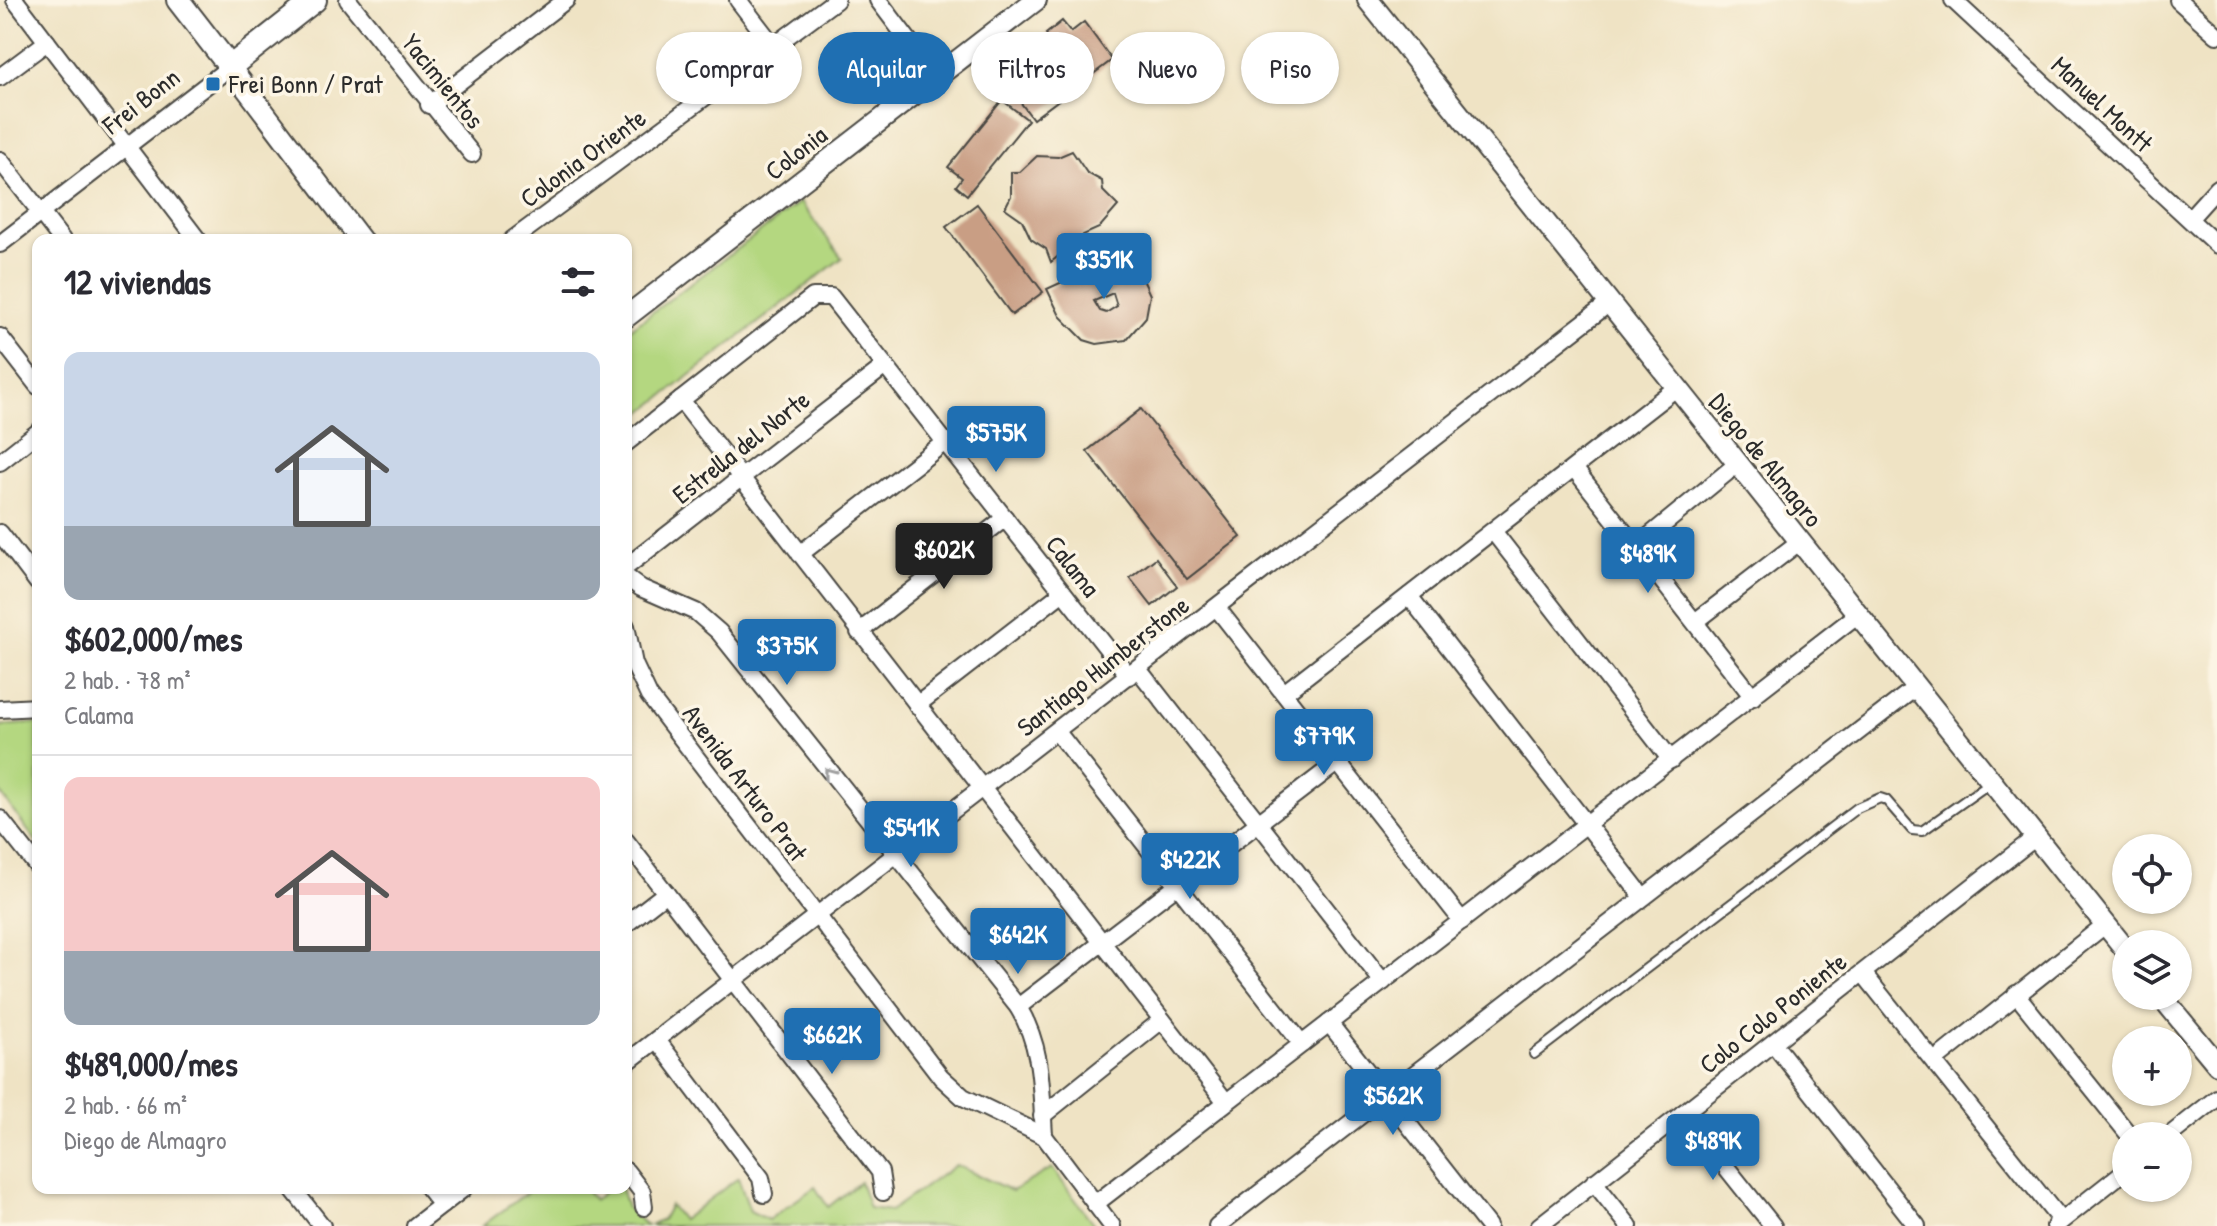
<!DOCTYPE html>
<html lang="es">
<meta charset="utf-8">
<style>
:root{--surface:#fff;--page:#f7f7f7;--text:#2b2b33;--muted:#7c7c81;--line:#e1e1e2;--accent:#1f6fb2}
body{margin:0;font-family:"Patrick Hand",sans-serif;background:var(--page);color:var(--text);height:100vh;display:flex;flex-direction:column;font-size:30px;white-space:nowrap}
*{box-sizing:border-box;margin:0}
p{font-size:26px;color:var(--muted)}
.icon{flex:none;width:44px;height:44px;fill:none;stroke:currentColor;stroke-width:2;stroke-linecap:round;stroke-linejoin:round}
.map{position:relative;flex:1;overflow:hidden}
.drawer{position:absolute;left:32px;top:234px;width:600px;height:960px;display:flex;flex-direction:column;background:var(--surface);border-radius:16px;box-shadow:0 2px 6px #0004}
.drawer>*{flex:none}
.guide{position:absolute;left:656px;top:32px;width:760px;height:72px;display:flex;gap:16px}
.fabs{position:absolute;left:2112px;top:834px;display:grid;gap:16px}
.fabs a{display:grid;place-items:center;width:80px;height:80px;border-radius:50%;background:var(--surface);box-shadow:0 2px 6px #0004;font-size:40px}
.price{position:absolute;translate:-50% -68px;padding:0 18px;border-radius:8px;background:var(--accent);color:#fff;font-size:26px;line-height:52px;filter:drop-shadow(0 2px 4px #0008)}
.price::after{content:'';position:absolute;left:50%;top:48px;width:24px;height:18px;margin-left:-12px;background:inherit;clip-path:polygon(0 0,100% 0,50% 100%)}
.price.current{background:#222;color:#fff}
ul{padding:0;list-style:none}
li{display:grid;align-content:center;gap:16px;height:424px;padding:0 32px}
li+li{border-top:2px solid var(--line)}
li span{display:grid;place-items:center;height:248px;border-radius:16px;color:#555}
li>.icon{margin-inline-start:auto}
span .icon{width:144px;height:144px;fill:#fffc;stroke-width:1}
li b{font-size:34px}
h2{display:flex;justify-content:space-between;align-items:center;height:96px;padding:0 32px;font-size:34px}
.tag{padding:0 28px;border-radius:36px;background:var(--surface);box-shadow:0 2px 6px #0004;font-size:28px;line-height:72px}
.tag.current{background:var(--accent);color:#fff}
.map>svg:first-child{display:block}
.green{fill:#b4d780;stroke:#708156;stroke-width:2}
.building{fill:#c99e84;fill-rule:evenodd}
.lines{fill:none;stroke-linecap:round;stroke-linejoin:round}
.service-casing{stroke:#484742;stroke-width:12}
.minor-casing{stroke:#484742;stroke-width:20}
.tertiary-casing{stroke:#484742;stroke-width:24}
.secondary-casing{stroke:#484742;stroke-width:26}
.service{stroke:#fff;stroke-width:8}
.minor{stroke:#fff;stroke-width:16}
.tertiary{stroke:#fff;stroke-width:20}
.secondary{stroke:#fff;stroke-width:22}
.oneway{stroke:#a0a0a0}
.poi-dot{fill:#1f6fb2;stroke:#fcf5e5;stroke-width:3}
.labels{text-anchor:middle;stroke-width:7;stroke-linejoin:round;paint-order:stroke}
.street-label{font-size:26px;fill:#2b2b2b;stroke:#fcf5e5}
.poi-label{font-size:26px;fill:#2b2b2b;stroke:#fcf5e5;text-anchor:start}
</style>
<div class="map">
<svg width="2217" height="1226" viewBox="0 0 2217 1226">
<rect width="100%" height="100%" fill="#fcf5e5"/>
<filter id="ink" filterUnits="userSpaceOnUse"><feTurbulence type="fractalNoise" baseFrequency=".0125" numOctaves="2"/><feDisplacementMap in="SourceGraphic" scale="16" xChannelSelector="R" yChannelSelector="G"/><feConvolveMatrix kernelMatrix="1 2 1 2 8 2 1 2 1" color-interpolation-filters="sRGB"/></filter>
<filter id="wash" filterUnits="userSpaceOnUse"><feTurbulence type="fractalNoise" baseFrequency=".006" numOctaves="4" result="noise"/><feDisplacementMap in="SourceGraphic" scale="32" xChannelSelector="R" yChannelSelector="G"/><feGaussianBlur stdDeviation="1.8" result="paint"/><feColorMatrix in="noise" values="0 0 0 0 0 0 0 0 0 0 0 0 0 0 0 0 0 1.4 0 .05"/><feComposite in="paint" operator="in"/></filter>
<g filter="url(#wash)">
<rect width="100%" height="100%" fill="#efe3c4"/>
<g class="green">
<path d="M800,202L842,258L626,425V332Z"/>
<path d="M38,723V844L0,793V726Z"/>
<path d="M956,1165L1012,1191L1052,1168L1095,1226H650L662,1220L670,1205L682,1220L738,1178L750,1211L768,1220L815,1187L828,1207L860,1182L869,1208L890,1211Z"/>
<path d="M533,1188H584L594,1200L609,1188H621L627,1208L647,1226H482Z"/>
</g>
<g id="blocks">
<g class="building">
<path d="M1062,21L1071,32L1084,22L1112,60L1033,119L1002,78L1019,65L1013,57L1031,43L1037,52L1051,41L1046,34Z"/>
<path d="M1002,100L1028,120L967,195L956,186L962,178L948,167Z"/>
<path d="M1072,151L1087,173L1102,181L1103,191L1118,206L1099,228L1083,235L1072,253L1061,254L1051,262L1046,249L1031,239L1022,220L1005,208L1011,196V172H1020L1037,156L1058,157Z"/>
<path d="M977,204L1043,292L1012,315L946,227Z"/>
<path d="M1130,251L1150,295L1146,317L1126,340L1097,344L1084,340L1060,316L1047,289ZM1113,293L1117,306L1106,313L1100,311L1094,301Z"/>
<path d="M1141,409L1241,537L1187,579L1087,451Z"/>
<path d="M1156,558L1177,586L1152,606L1130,578Z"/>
</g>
</g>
</g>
<g filter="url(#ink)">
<use href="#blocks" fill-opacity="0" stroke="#484742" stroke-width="2"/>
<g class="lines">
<defs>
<path id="service" d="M1534,1054L1857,808L1880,798L1886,800L1912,830L1922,831L1991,782"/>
<g id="minor">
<path d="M15,0L198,240"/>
<path d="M348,0L472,154"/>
<path d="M738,0L775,48"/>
<path d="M878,0L937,78"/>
<path d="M1953,0L2217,245"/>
<path d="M2178,0L2217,35"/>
<path d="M0,77L47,42"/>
<path d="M429,105L566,0"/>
<path d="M0,160L62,240"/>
<path d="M2190,218L2217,188"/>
<path d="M512,240L836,0"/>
<path d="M0,244L230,67"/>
<path d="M0,337L38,386"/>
<path d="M681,400L1226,1102"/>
<path d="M626,443L813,297H831L1129,676"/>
<path d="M0,462L38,432"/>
<path d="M1574,468L1753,697"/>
<path d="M1493,531L1671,760"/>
<path d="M0,533L38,583"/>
<path d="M1636,547L1736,465"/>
<path d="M800,554L945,442"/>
<path d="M626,567L885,366"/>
<path d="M626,577L641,588L696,612L719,632L1018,1007C1043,1048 1041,1089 1044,1136"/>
<path d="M1409,596L1643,897"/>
<path d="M1217,608L1462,921"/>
<path d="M1695,622L1799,542"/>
<path d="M626,626L634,664L649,696L941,1077L963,1097L1044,1136L1112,1226"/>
<path d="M859,632L1005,518"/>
<path d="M1138,669L1383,982"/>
<path d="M1284,693L1676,388"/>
<path d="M917,705L1063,592"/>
<path d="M0,709L38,707"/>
<path d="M1057,732L1302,1044"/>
<path d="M0,819L38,867"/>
<path d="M626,841L880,1172L883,1192"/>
<path d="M626,924L666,893"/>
<path d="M1863,973L2061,1221"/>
<path d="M2016,994L2130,1136"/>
<path d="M1018,1007L1338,762"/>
<path d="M1329,1023L1488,1226"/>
<path d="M657,1040L761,1178L764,1194"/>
<path d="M1773,1043L1917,1226"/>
<path d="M1934,1061L2106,924"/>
<path d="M626,1063L1608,304"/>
<path d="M1683,1113L1773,1226"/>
<path d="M1042,1116L1162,1020"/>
<path d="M2169,1136L2217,1098"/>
<path d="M626,1171L642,1192L644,1207"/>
<path d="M1594,1182L1629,1226"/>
<path d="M292,1188L322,1226"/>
<path d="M428,1188L442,1205"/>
<path d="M1095,1204L1857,615"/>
<path d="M415,1226L464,1188"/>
<path d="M1217,1226L1915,688"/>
<path d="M1539,1226L2037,836"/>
<path d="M2055,1226L2126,1170"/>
</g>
<g id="tertiary">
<path d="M1368,0L2126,950"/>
<path d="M230,67L361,240"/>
<path d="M626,317L1036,0"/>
<path d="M2161,996L2217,1064"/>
</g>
<path id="secondary" d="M178,0L230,67L315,0"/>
</defs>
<use href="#service" class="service-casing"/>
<use href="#minor" class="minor-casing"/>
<use href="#tertiary" class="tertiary-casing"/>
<use href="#secondary" class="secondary-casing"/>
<use href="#service" class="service"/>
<use href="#minor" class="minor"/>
<use href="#tertiary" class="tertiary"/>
<use href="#secondary" class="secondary"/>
</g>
<defs><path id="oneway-chevron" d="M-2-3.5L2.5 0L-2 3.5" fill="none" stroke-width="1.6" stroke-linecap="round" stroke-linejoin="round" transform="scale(2)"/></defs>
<use class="oneway" href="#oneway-chevron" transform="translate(829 773) rotate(-128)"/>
</g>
<rect class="poi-dot" x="205" y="76" width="16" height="16" rx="4"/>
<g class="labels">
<g class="street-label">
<text transform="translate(443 81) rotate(51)" y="9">Yacimientos</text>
<text transform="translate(141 101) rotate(-38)" y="9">Frei Bonn</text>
<text transform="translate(2102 104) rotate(43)" y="9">Manuel Montt</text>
<text transform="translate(796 153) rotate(-38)" y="9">Colonia</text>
<text transform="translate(583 158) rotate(-36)" y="9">Colonia Oriente</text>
<text transform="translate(741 447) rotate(-38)" y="9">Estrella del Norte</text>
<text transform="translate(1766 460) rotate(51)" y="9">Diego de Almagro</text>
<text transform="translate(1073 566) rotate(52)" y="9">Calama</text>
<text transform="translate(1103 666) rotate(-38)" y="9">Santiago Humberstone</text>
<text transform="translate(745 783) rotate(53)" y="9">Avenida Arturo Prat</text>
<text transform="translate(1773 1013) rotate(-38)" y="9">Colo Colo Poniente</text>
</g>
<g class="poi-label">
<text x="229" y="93">Frei Bonn / Prat</text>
</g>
</g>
</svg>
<div class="fabs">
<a><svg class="icon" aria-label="locate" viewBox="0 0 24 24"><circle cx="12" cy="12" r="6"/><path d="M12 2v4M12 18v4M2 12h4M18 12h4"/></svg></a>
<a><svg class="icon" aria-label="layers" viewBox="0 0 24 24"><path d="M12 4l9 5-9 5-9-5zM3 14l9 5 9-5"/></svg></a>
<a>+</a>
<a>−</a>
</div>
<b class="price" style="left:1104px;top:301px">$351K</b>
<b class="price" style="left:996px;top:474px">$575K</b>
<b class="price current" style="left:944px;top:591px">$602K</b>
<b class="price" style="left:1648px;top:595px">$489K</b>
<b class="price" style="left:787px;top:687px">$375K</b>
<b class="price" style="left:1324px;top:777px">$779K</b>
<b class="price" style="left:911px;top:869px">$541K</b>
<b class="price" style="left:1190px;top:901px">$422K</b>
<b class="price" style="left:1018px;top:976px">$642K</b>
<b class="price" style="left:832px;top:1076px">$662K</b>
<b class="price" style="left:1393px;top:1137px">$562K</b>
<b class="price" style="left:1713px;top:1182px">$489K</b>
<div class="guide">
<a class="tag">Comprar</a>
<a class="tag current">Alquilar</a>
<a class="tag">Filtros</a>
<a class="tag">Nuevo</a>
<a class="tag">Piso</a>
</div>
<section class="drawer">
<h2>12 viviendas<svg class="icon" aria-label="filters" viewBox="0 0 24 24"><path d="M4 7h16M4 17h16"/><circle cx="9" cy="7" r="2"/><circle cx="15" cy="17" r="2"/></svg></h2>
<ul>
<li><span style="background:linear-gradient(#c9d6e8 70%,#9aa5b1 0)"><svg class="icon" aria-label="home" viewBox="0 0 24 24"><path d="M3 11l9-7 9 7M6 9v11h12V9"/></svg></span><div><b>$602,000/mes</b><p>2 hab. · 78 m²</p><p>Calama</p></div></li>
<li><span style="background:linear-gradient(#f6c9c9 70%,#9aa5b1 0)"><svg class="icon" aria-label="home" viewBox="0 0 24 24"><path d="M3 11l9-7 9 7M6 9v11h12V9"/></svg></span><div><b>$489,000/mes</b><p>2 hab. · 66 m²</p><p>Diego de Almagro</p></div></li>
</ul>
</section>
</div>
